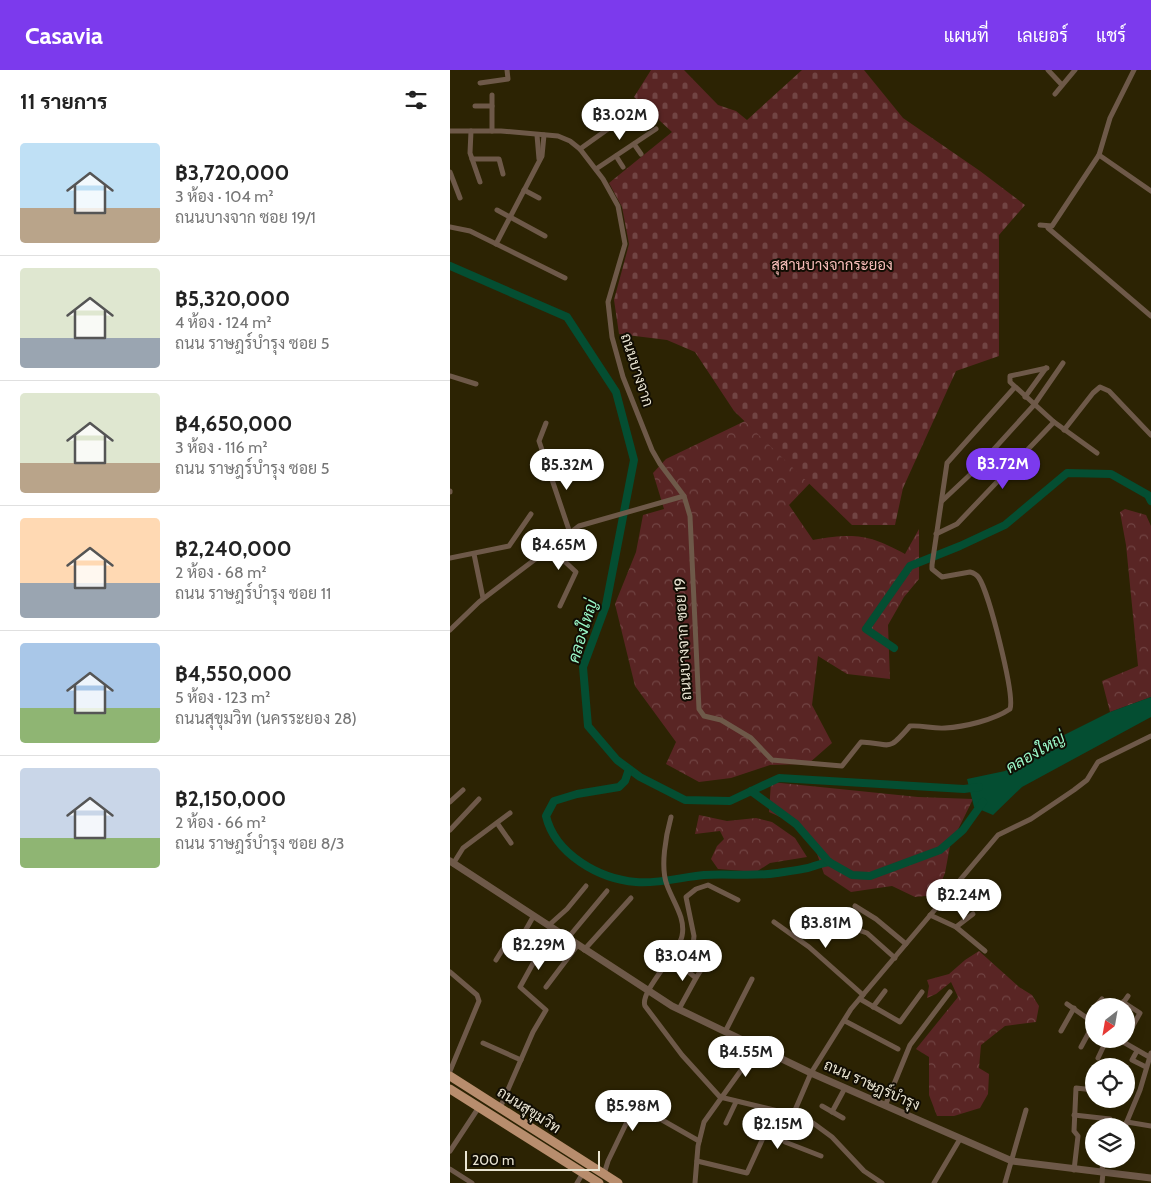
<!DOCTYPE html>
<html lang="th">
<meta charset="utf-8">
<style>
:root{--surface:#fff;--page:#f2f2f2;--text:#222;--muted:#767676;--line:#e0e0e0;--accent:#7c3aed}
body{margin:0;font-family:Cabin,Sarabun,sans-serif;background:var(--page);color:var(--text);height:100vh;display:flex;flex-direction:column;font-size:19px;white-space:nowrap}
*{box-sizing:border-box;margin:0}
p{font-size:16px;color:var(--muted)}
.icon{flex:none;width:28px;height:28px;fill:none;stroke:currentColor;stroke-width:2;stroke-linecap:round;stroke-linejoin:round}
.map{position:relative;flex:1;overflow:hidden}
.drawer{display:flex;flex-direction:column;background:var(--surface);width:450px}
.drawer>*{flex:none}
.needle{width:32px;rotate:211deg}
.tools{position:absolute;left:635px;top:928px;display:grid;gap:10px}
.tools a{display:grid;place-items:center;width:50px;height:50px;border-radius:50%;background:var(--surface);box-shadow:0 2px 12px #0003;font-size:25px}
.scale{position:absolute;left:15px;bottom:12px;width:135px;box-sizing:border-box;padding-left:5px;border:2px solid #eae5d3;border-top:0;font-size:14px;line-height:18px;white-space:nowrap;color:#eae5d3;-webkit-text-stroke:4px #110d03;paint-order:stroke}
.price{position:absolute;translate:-50% -42px;padding:0 11px;border-radius:18px;background:#fff;color:#222;font-size:16px;line-height:32px;filter:drop-shadow(0 1px 2px #0008)}
.price::after{content:'';position:absolute;left:50%;top:30px;width:15px;height:11px;margin-left:-8px;background:inherit;clip-path:polygon(0 0,100% 0,50% 100%)}
.price.selected{background:var(--accent);color:#fff}
ul{padding:0;list-style:none}
li{display:flex;align-items:center;gap:15px;height:125px;padding:0 20px}
li+li{border-top:1px solid var(--line)}
li span{display:grid;place-items:center;flex:none;width:140px;height:100px;border-radius:5px;color:#555}
li>.icon{margin-inline-start:auto}
span .icon{width:60px;height:60px;fill:#fffc;stroke-width:1}
li b{font-size:21px}
h2{display:flex;justify-content:space-between;align-items:center;height:60px;padding:0 20px;font-size:21px}
header{display:flex;align-items:center;gap:30px;box-sizing:border-box;height:70px;padding:0 25px;background:var(--accent);color:#fff}
header strong{font-size:24px}
nav{display:flex;gap:28px;margin-inline-start:auto;font-size:18px}
main{display:flex;flex:1;min-height:0}
.map>svg:first-child{display:block}
.forest{fill:url(#forest-crowns)}
.cemetery{fill:url(#cemetery-stones)}
.water{fill:#044e32}
.lines{fill:none;stroke-linecap:round;stroke-linejoin:round}
.river{stroke:#044e32;stroke-width:8}
.minor{stroke:#6e5949;stroke-width:5}
.tertiary{stroke:#6e5949;stroke-width:7}
.primary{stroke:#b88d6d;stroke-width:9}
.labels{text-anchor:middle;stroke-width:4;stroke-linejoin:round;paint-order:stroke}
.park-label{font-size:15px;fill:#f8beba;stroke:#110d03}
.street-label{font-size:15px;fill:#eae5d3;stroke:#110d03}
.water-label{font-size:16px;font-style:italic;fill:#9bf9c9;stroke:#110d03}
</style>
<header>
<strong>Casavia</strong>
<nav><a>แผนที่</a><a>เลเยอร์</a><a>แชร์</a></nav>
</header>
<main>
<section class="drawer">
<h2>11 รายการ<svg class="icon" aria-label="filters" viewBox="0 0 24 24"><path d="M4 7h16M4 17h16"/><circle cx="9" cy="7" r="2"/><circle cx="15" cy="17" r="2"/></svg></h2>
<ul>
<li><span style="background:linear-gradient(#bfe0f5 65%,#b9a48a 0)"><svg class="icon" aria-label="home" viewBox="0 0 24 24"><path d="M3 11l9-7 9 7M6 9v11h12V9"/></svg></span><div><b>฿3,720,000</b><p>3 ห้อง · 104 m²</p><p>ถนนบางจาก ซอย 19/1</p></div></li>
<li><span style="background:linear-gradient(#dfe7d0 70%,#9aa5b1 0)"><svg class="icon" aria-label="home" viewBox="0 0 24 24"><path d="M3 11l9-7 9 7M6 9v11h12V9"/></svg></span><div><b>฿5,320,000</b><p>4 ห้อง · 124 m²</p><p>ถนน ราษฎร์บำรุง ซอย 5</p></div></li>
<li><span style="background:linear-gradient(#dfe7d0 70%,#b9a48a 0)"><svg class="icon" aria-label="home" viewBox="0 0 24 24"><path d="M3 11l9-7 9 7M6 9v11h12V9"/></svg></span><div><b>฿4,650,000</b><p>3 ห้อง · 116 m²</p><p>ถนน ราษฎร์บำรุง ซอย 5</p></div></li>
<li><span style="background:linear-gradient(#ffd9b3 65%,#9aa5b1 0)"><svg class="icon" aria-label="home" viewBox="0 0 24 24"><path d="M3 11l9-7 9 7M6 9v11h12V9"/></svg></span><div><b>฿2,240,000</b><p>2 ห้อง · 68 m²</p><p>ถนน ราษฎร์บำรุง ซอย 11</p></div></li>
<li><span style="background:linear-gradient(#a9c7e8 65%,#8fb573 0)"><svg class="icon" aria-label="home" viewBox="0 0 24 24"><path d="M3 11l9-7 9 7M6 9v11h12V9"/></svg></span><div><b>฿4,550,000</b><p>5 ห้อง · 123 m²</p><p>ถนนสุขุมวิท (นครระยอง 28)</p></div></li>
<li><span style="background:linear-gradient(#c9d6e8 70%,#8fb573 0)"><svg class="icon" aria-label="home" viewBox="0 0 24 24"><path d="M3 11l9-7 9 7M6 9v11h12V9"/></svg></span><div><b>฿2,150,000</b><p>2 ห้อง · 66 m²</p><p>ถนน ราษฎร์บำรุง ซอย 8/3</p></div></li>
</ul>
</section>
<div class="map">
<svg width="701" height="1113" viewBox="0 0 701 1113">
<defs>
<pattern id="forest-crowns" width="20" height="18" patternUnits="userSpaceOnUse" patternTransform="scale(1.25)"><rect width="20" height="18" fill="#592524"/><path d="M2 6a3 3 0 1 1 6 0M12 15a3 3 0 1 1 6 0" fill="none" stroke="#714443"/></pattern>
<pattern id="cemetery-stones" width="16" height="16" patternUnits="userSpaceOnUse" patternTransform="scale(1.25)"><rect width="16" height="16" fill="#592524"/><path d="M2 7V4a2 2 0 0 1 4 0v3zM10 15v-3a2 2 0 0 1 4 0v3z" fill="#714443"/></pattern>
</defs>
<rect width="100%" height="100%" fill="#2c2303"/>
<g class="forest">
<path d="M295,351L361,412L339,435L363,470C404,463 418,464 455,484L469,459V509L454,527L438,555L440,609L397,604L368,586L362,635L382,673L358,694L320,695L281,708L249,712L216,694L226,672L185,616L165,534L186,482L193,445L214,439L203,403L216,389Z"/>
<path d="M675,439L696,445L701,456V627L660,642L652,611L688,596L676,475L670,442Z"/>
<path d="M321,712L468,727L523,729L500,776L495,803L486,825L465,827L442,816L401,822L374,804L364,775L356,762L346,754L319,742Z"/>
<path d="M249,745L277,751L306,748L322,752L345,768L357,787L320,793L306,802L268,799L261,789L267,776L274,769L270,761L245,764Z"/>
<path d="M529,881L569,917L582,925L589,936L586,952L555,956L531,975L529,998L539,1004L538,1024L530,1038L504,1046H487L479,1025V987L466,979L508,927L501,912L486,924L477,928L479,916L477,910L499,904L515,890Z"/>
</g>
<path class="cemetery" d="M201,0H234L268,35L286,41L297,50L352,0H414L453,48L530,101L575,135L549,165V286L506,301L453,418L445,455H402L284,341L245,282L217,270L169,264L164,230L179,174L172,137L159,113L222,62L184,27Z"/>
<path class="water" d="M701,627V647L572,717L543,745L524,737L517,709L555,701L594,675L660,642Z"/>
<g class="lines">
<g class="river">
<path d="M0,196L117,247L166,322L184,390L156,535L133,597L138,656L167,690L190,707L235,730L280,731L329,708L514,719L529,717"/>
<path d="M444,578L416,559L460,496L510,476L555,455L617,403L661,404L698,425L701,431"/>
<path d="M179,699L175,711L169,717L127,724L104,731L96,746C105,784 149,809 186,812C208,814 232,807 254,805C279,803 303,807 327,803C334,802 356,799 361,797C368,795 372,793 379,792"/>
<path d="M301,721L346,754L379,792L402,805L420,806L490,780L513,760L533,732"/>
</g>
<g class="minor">
<path d="M598,0L612,15"/>
<path d="M30,13L58,9L57,0"/>
<path d="M605,24L625,0"/>
<path d="M25,36H42"/>
<path d="M0,61H51L108,66L120,71L130,79L153,109L168,136L175,174L158,232L162,267L173,307L202,380L210,394L234,426L240,446L249,639L254,646L271,650L301,668L322,690L392,696L411,672C442,673 436,684 460,656C472,655 483,659 495,658C514,657 544,650 560,639C565,625 539,523 529,508C527,505 524,503 520,502L492,507L482,499V495L497,393L565,317"/>
<path d="M21,61L20,83L30,112"/>
<path d="M42,61V25"/>
<path d="M87,65L89,89"/>
<path d="M184,74L191,84"/>
<path d="M130,79L186,39"/>
<path d="M649,85L701,121"/>
<path d="M166,86L173,97"/>
<path d="M22,89H49L53,104"/>
<path d="M146,99L206,59"/>
<path d="M0,102L10,128"/>
<path d="M74,120L89,128"/>
<path d="M47,140L95,166"/>
<path d="M590,155L602,156L649,85L660,48L684,0"/>
<path d="M0,157L20,161L115,208"/>
<path d="M598,158L701,246"/>
<path d="M46,174L92,86L94,65"/>
<path d="M597,298L560,306V312L604,352L647,383"/>
<path d="M0,306L26,314"/>
<path d="M575,327L596,298"/>
<path d="M96,353L89,371L120,463"/>
<path d="M614,360L643,323L650,317L659,321L701,365"/>
<path d="M0,421V422"/>
<path d="M492,431L525,400L584,335L613,293"/>
<path d="M486,464L507,454L604,352"/>
<path d="M24,484L33,528"/>
<path d="M0,488L59,476L81,444"/>
<path d="M110,536L126,502L110,487L112,470"/>
<path d="M0,560L29,532L129,456L234,426"/>
<path d="M0,732L13,720"/>
<path d="M221,747C216,765 210,797 217,815C223,832 236,848 232,866C229,883 189,922 195,936L232,985L270,1027L349,1046L363,1053L382,1067L414,1101L432,1113"/>
<path d="M47,753L61,773"/>
<path d="M0,760L29,729"/>
<path d="M3,794L13,778L60,743"/>
<path d="M405,836L426,849L456,874"/>
<path d="M480,845L506,857L535,881"/>
<path d="M324,852L359,877L413,925"/>
<path d="M98,856L117,839L136,816"/>
<path d="M506,857L523,844"/>
<path d="M346,867L357,847L367,846L417,863L445,888"/>
<path d="M117,869L157,821"/>
<path d="M134,880L181,828"/>
<path d="M220,887L246,908L229,939"/>
<path d="M46,890L56,874L66,873L70,870L83,847"/>
<path d="M0,902L27,925L29,931L0,1001"/>
<path d="M246,908L251,900L242,885L244,866L236,827L246,819L258,815L288,830"/>
<path d="M96,917L127,876"/>
<path d="M410,929L450,952L472,922"/>
<path d="M673,932L690,943L676,968"/>
<path d="M617,934L644,953"/>
<path d="M646,936L652,929"/>
<path d="M671,936L678,926"/>
<path d="M423,937L435,921"/>
<path d="M638,949L644,940"/>
<path d="M395,951L448,979"/>
<path d="M611,961L624,938"/>
<path d="M275,962L302,909"/>
<path d="M668,969L701,988"/>
<path d="M33,973L71,990"/>
<path d="M631,977L644,953"/>
<path d="M687,981L682,990L696,997"/>
<path d="M648,988L657,969"/>
<path d="M372,1036L393,1048"/>
<path d="M435,1036L460,975L500,922"/>
<path d="M50,1038L83,962L96,940L70,917L102,859"/>
<path d="M382,1042L395,1018"/>
<path d="M624,1045L660,1049"/>
<path d="M205,1046L249,1071"/>
<path d="M677,1052L701,1056"/>
<path d="M276,1053L286,1032"/>
<path d="M675,1056L690,1020L701,983"/>
<path d="M0,1081L29,1037"/>
<path d="M371,1086L335,1072L333,1068L361,1003L401,939L548,765L581,749L624,720L637,710L648,692L701,666"/>
<path d="M247,1091L297,1103L325,1042"/>
<path d="M0,1099L22,1113"/>
<path d="M624,1100L628,1066L624,1061L626,1018L644,1020"/>
<path d="M651,1102L655,1089"/>
<path d="M154,1104L158,1091L191,1023"/>
<path d="M127,1113L133,1103"/>
<path d="M245,1113L248,1076L254,1052L307,978"/>
<path d="M484,1113L510,1069"/>
<path d="M555,1113L576,1040"/>
<path d="M652,1113L653,1103"/>
</g>
<path class="tertiary" d="M0,791L222,936L361,1003L562,1091L701,1108"/>
<g class="primary">
<path d="M0,1006L168,1113"/>
<path d="M0,1019L149,1113"/>
</g>
</g>
<g class="labels">
<g class="park-label">
<text x="382" y="200">สุสานบางจากระยอง</text>
</g>
<g class="street-label">
<text transform="translate(187 300) rotate(72)" y="5">ถนนบางจาก</text>
<text transform="translate(233 569) rotate(-93)" y="5">ถนนบางจาก ซอย 19</text>
<text transform="translate(422 1015) rotate(24)" y="5">ถนน ราษฎร์บำรุง</text>
<text transform="translate(79 1040) rotate(33)" y="5">ถนนสุขุมวิท</text>
</g>
<g class="water-label">
<text transform="translate(132 561) rotate(-73)" y="6">คลองใหญ่</text>
<text transform="translate(585 682) rotate(-30)" y="6">คลองใหญ่</text>
</g>
</g>
</svg>
<div class="tools">
<a><svg class="needle" viewBox="-14 -14 28 28"><path d="M0-13l5 13h-10z" fill="#e53935"/><path d="M0 13l5-13h-10z" fill="#767676"/></svg></a>
<a><svg class="icon" aria-label="locate" viewBox="0 0 24 24"><circle cx="12" cy="12" r="6"/><path d="M12 2v4M12 18v4M2 12h4M18 12h4"/></svg></a>
<a><svg class="icon" aria-label="layers" viewBox="0 0 24 24"><path d="M12 4l9 5-9 5-9-5zM3 14l9 5 9-5"/></svg></a>
</div>
<div class="scale">200 m</div>
<b class="price" style="left:170px;top:71px">฿3.02M</b>
<b class="price selected" style="left:553px;top:420px">฿3.72M</b>
<b class="price" style="left:117px;top:421px">฿5.32M</b>
<b class="price" style="left:109px;top:501px">฿4.65M</b>
<b class="price" style="left:514px;top:851px">฿2.24M</b>
<b class="price" style="left:376px;top:879px">฿3.81M</b>
<b class="price" style="left:89px;top:901px">฿2.29M</b>
<b class="price" style="left:233px;top:912px">฿3.04M</b>
<b class="price" style="left:296px;top:1008px">฿4.55M</b>
<b class="price" style="left:183px;top:1062px">฿5.98M</b>
<b class="price" style="left:328px;top:1080px">฿2.15M</b>
</div>
</main>
